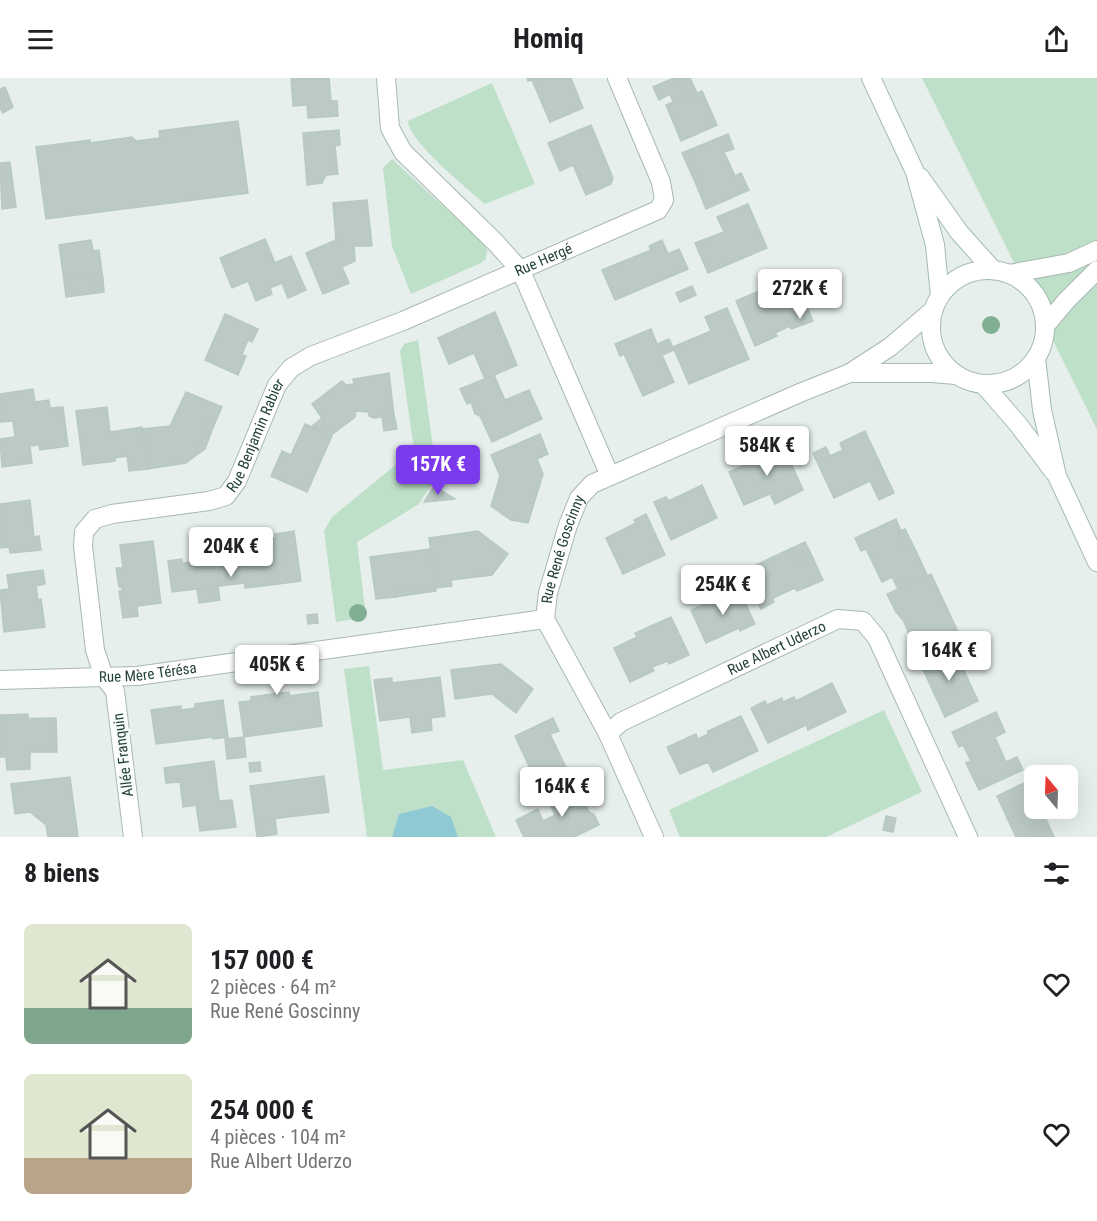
<!DOCTYPE html>
<html lang="fr">
<meta charset="utf-8">
<style>
:root{--surface:#fff;--page:#f6f6f6;--text:#202124;--muted:#757577;--accent:#7c3aed}
body{margin:0;font-family:"Roboto Condensed",sans-serif;background:var(--page);color:var(--text);height:100vh;display:flex;flex-direction:column;font-size:22px;white-space:nowrap}
*{box-sizing:border-box;margin:0}
p{font-size:20px;color:var(--muted)}
.icon{flex:none;width:33px;height:33px;fill:none;stroke:currentColor;stroke-width:2;stroke-linecap:round;stroke-linejoin:round}
.map{position:relative;height:759px;overflow:hidden}
.side{display:flex;flex-direction:column;background:var(--surface);flex:1}
.side>*{flex:none}
.needle{width:39px;rotate:341deg}
.tools{position:absolute;left:1024px;top:687px;display:grid;gap:12px}
.tools a{display:grid;place-items:center;width:54px;height:54px;border-radius:9px;background:var(--surface);box-shadow:0 6px 24px #0002;font-size:30px}
.price{position:absolute;translate:-50% -51px;padding:0 14px;border-radius:6px;background:#fff;color:#222;font-size:20px;line-height:39px;filter:drop-shadow(0 2px 3px #0008)}
.price::after{content:'';position:absolute;left:50%;top:36px;width:18px;height:14px;margin-left:-9px;background:inherit;clip-path:polygon(0 0,100% 0,50% 100%)}
.price.on{background:var(--accent);color:#fff}
ul{padding:0;list-style:none}
li{display:flex;align-items:center;gap:18px;height:150px;padding:0 24px}
li span{display:grid;place-items:center;flex:none;width:168px;height:120px;border-radius:9px;color:#555}
li>.icon{margin-inline-start:auto}
span .icon{width:72px;height:72px;fill:#fffc;stroke-width:1}
li b{font-size:26px}
h2{display:flex;justify-content:space-between;align-items:center;height:72px;padding:0 24px;font-size:26px}
header{display:flex;justify-content:space-between;align-items:center;height:78px;padding:0 24px;background:var(--surface);font-size:27px;font-weight:700}
.map>svg:first-child{display:block}
.green{fill:#bfe0c8}
.water{fill:#8ec9d4}
.building{fill:#bbcac4;stroke:#b8c9c2;stroke-width:1.5}
.lines{fill:none;stroke-linecap:round;stroke-linejoin:round}
.minor-casing{stroke:#a8b8b2;stroke-width:20}
.secondary-casing{stroke:#a4bbb3;stroke-width:20}
.minor{stroke:#fff;stroke-width:18}
.secondary{stroke:#fff;stroke-width:18}
.tree{fill:#80af93}
.labels{text-anchor:middle;stroke-width:5;stroke-linejoin:round;paint-order:stroke}
.street-label{font-size:15px;fill:#24423a;stroke:#f7fbf9}
</style>
<header><svg class="icon" aria-label="menu" viewBox="0 0 24 24"><path d="M4 6h16M4 12h16M4 18h16"/></svg>Homiq<svg class="icon" aria-label="share" viewBox="0 0 24 24"><path d="M12 15V3M7 8l5-5 5 5M5 13v7h14v-7"/></svg></header>
<div class="map">
<svg width="1097" height="759" viewBox="0 0 1097 759">
<rect width="100%" height="100%" fill="#e6efeb"/>
<g class="green">
<path d="M922,0H1097V352L1087,331Z"/>
<path d="M492,5L535,106L485,126C467,110 409,64 408,43Z"/>
<path d="M392,81L484,166L487,172L486,181L481,185L411,216L392,168L383,90Z"/>
<path d="M418,262L437,397L419,426L357,464L366,539L336,544L324,453L332,439L414,372L400,273L404,266Z"/>
<path d="M369,588L383,692L463,682L496,759H367L344,591Z"/>
<path d="M884,632L922,714L826,759H680L669,732Z"/>
</g>
<path class="water" d="M432,728L451,739L458,759H392L399,736Z"/>
<g class="building">
<path d="M291,0H329L331,23H337L338,38L308,40L307,27L293,28Z"/>
<path d="M527,0H571L583,30L550,44L532,2L528,3Z"/>
<path d="M674,0H679L687,19L702,13L717,47L681,63L666,27L673,24L670,16L659,22L653,9Z"/>
<path d="M679,0H690L697,15L687,19Z"/>
<path d="M5,9L13,29L3,35L0,30V11Z"/>
<path d="M238,43L248,115L46,141L36,69L90,62V65L132,59L136,63L160,60L159,53Z"/>
<path d="M591,47L613,100L611,106L586,117L573,87L560,93L548,65Z"/>
<path d="M339,52L340,67L335,68L338,96L326,97L322,105L307,107L303,55Z"/>
<path d="M728,56L734,71L724,74L735,98L741,95L749,112L706,131L696,106L700,104L687,73Z"/>
<path d="M687,73L700,104L696,106L682,75Z"/>
<path d="M10,84L16,129L2,131L0,85Z"/>
<path d="M367,122L372,168H354L355,183L342,189L349,205L323,216L306,175L336,162L333,125Z"/>
<path d="M748,126L767,170L708,195L695,165L724,154L717,139Z"/>
<path d="M265,161L275,185L291,178L306,212L288,220L282,205L270,210L272,216L256,223L248,203L232,210L220,180Z"/>
<path d="M91,162L93,173L99,172L103,201L93,202L92,198L64,202L59,167Z"/>
<path d="M662,162L668,176L679,171L688,191L615,222L602,192L651,172L649,168Z"/>
<path d="M92,198L93,202L103,201L104,214L66,219L64,202Z"/>
<path d="M794,198L808,232L787,241L790,248L775,255L777,258L755,268L736,223Z"/>
<path d="M692,208L696,217L680,224L676,215Z"/>
<path d="M727,230L749,281L689,306L673,269L711,253L705,239Z"/>
<path d="M808,232L813,243L791,251L787,241Z"/>
<path d="M495,234L517,287L485,301L474,275L449,286L438,260Z"/>
<path d="M225,236L258,251L252,264L248,262L244,271L242,277L246,278L238,297L205,282Z"/>
<path d="M651,251L657,266L669,261L674,272L662,277L674,304L643,318L624,276L620,278L615,266Z"/>
<path d="M389,295L394,337L374,340L369,338V334L356,333L355,339L330,358L311,349L322,340L312,326L342,303L346,307L354,306L353,301Z"/>
<path d="M494,297L505,322L529,312L542,341L492,364L480,338L475,336L471,324L467,326L460,311Z"/>
<path d="M33,311L35,324L49,322L50,330L63,329L68,368L40,372L39,367L30,368L32,385L2,389L0,361L15,359L13,343L0,344V316Z"/>
<path d="M186,314L222,329L214,347L208,345L200,367L195,371V378L186,385L148,391L142,351L170,348Z"/>
<path d="M107,329L110,354L142,349L148,391L129,393L127,378L115,380V383L83,387L76,333Z"/>
<path d="M394,337L397,351L384,353L382,339Z"/>
<path d="M208,345L214,347L205,371L195,378V371L200,367Z"/>
<path d="M305,346L332,358L307,414L271,398L282,373L291,377Z"/>
<path d="M865,353L894,415L879,422L870,403L834,420L813,375L826,369L830,378L843,372L840,365Z"/>
<path d="M540,356L548,376L537,381L543,396L528,445L511,442L491,428L500,398L491,377Z"/>
<path d="M782,365L803,412L775,426L770,416L744,427L729,394L768,376L767,372Z"/>
<path d="M702,407L717,440L671,462L654,424L666,419L669,423Z"/>
<path d="M434,408L455,421L424,424Z"/>
<path d="M30,422L34,459L39,458L41,472L10,475L9,469L1,470L0,426Z"/>
<path d="M646,436L665,477L623,496L606,460L636,445L634,442Z"/>
<path d="M896,441L901,453L898,454L906,470L916,473L927,497L898,511L892,499L882,504L866,471L861,473L855,460Z"/>
<path d="M905,451L916,473L906,470L898,454Z"/>
<path d="M225,453L228,477L240,476L242,492L218,496L220,508L172,514L168,483L182,481V485L193,484L197,479L194,458Z"/>
<path d="M294,453L301,503L245,510L238,460L254,458V462L276,460L275,456Z"/>
<path d="M478,453L508,476L492,497L451,502L452,508L436,510L429,460Z"/>
<path d="M153,463L161,525L137,528L138,538L123,540L119,513H122V509H119L116,490H123L120,467Z"/>
<path d="M805,464L812,478L799,484L792,470Z"/>
<path d="M792,470L799,484L812,478L823,502L797,513L795,510L773,520L774,524L761,531L745,496L758,490L756,487Z"/>
<path d="M430,471L436,513L422,515L421,511L395,515L396,519L376,521L370,479Z"/>
<path d="M43,492L45,506L36,508L38,522L41,521L45,549L4,554L0,512L9,511L7,497Z"/>
<path d="M242,492L244,505L220,508L218,496Z"/>
<path d="M931,496L958,554L917,573L903,542L896,534L887,516Z"/>
<path d="M218,508L220,522L199,525L197,511Z"/>
<path d="M738,510L755,546L740,553L739,550L706,565L691,532Z"/>
<path d="M421,511L422,515L396,519L395,515Z"/>
<path d="M317,536L318,545L308,546L307,537Z"/>
<path d="M671,539L689,577L669,586L668,583L652,589L654,593L630,604L614,570L637,559L635,555Z"/>
<path d="M953,569L978,623L945,639L920,585Z"/>
<path d="M501,586L533,611L516,635L492,616L455,621L451,592Z"/>
<path d="M440,599L445,638L431,640L432,652L412,655L410,639L380,643L374,602L392,600V605Z"/>
<path d="M832,605L846,634L808,652L806,647L768,665L751,630L765,623L767,627L782,620L783,624L794,619L796,623Z"/>
<path d="M289,614L290,618L265,621V617Z"/>
<path d="M318,614L322,648L244,659L239,624L251,623V619L265,617V621Z"/>
<path d="M223,622L228,659L213,661V659L156,666L151,632L181,628V632L195,630V626Z"/>
<path d="M996,634L1005,654L995,659L1006,684L1017,679L1023,692L979,712L966,685L971,683L963,667L959,669L952,654Z"/>
<path d="M28,636V640L5,641V637Z"/>
<path d="M0,637H5V641L56,640L57,674H30V691L7,692L6,679H0Z"/>
<path d="M741,638L758,673L713,694L708,684L680,696L667,669L696,656L698,661L708,656V653Z"/>
<path d="M553,640L559,653L550,656L571,700L541,714L515,658Z"/>
<path d="M244,659L246,679L227,681L225,661Z"/>
<path d="M214,683L219,723L232,722L236,749L200,753L196,727L183,729L180,704L166,705L164,690Z"/>
<path d="M260,684L261,693L250,694L249,685Z"/>
<path d="M324,698L329,734L255,743L250,708Z"/>
<path d="M70,699L78,759H48L46,747L30,734L15,736L11,706Z"/>
<path d="M1028,703L1035,718V730H1041L1054,759H1016L997,718Z"/>
<path d="M586,709L592,722L590,727L586,728L589,734L594,736L599,747L574,759H524L516,742L538,731L543,743L555,737L550,726Z"/>
<path d="M886,738L896,740L893,754L883,752Z"/>
<path d="M275,740L277,756L257,759L255,743Z"/>
</g>
<g class="lines">
<defs>
<g id="minor">
<path d="M386,0L390,50L403,74L496,165L521,193L610,398"/>
<path d="M1009,196L1069,185L1097,172"/>
<path d="M1045,248L1066,223L1097,192"/>
<path d="M850,295H932L956,297"/>
<path id="s1" d="M0,602L137,598L545,541"/>
<path id="s2" d="M608,656L621,644L838,541L863,543L877,560L968,759"/>
<path id="s3" d="M133,759L115,613L104,599L95,572L83,468L84,454L95,441L112,436L209,423L226,418L237,403L277,307L291,290L311,278L403,243L658,132L664,122L661,104L617,0"/>
<path id="s4" d="M654,759L608,656L545,541L548,515L568,447L579,420L592,406L802,314L850,295L890,269L933,232"/>
</g>
<g id="secondary">
<path d="M871,0L915,94L935,167L940,218"/>
<path d="M920,99L959,154L993,192"/>
<circle cx="988" cy="249" r="57"/>
<path d="M1036,280L1042,332L1057,398L1097,484"/>
<path d="M983,306L1017,345L1054,394"/>
</g>
</defs>
<use href="#minor" class="minor-casing"/>
<use href="#secondary" class="secondary-casing"/>
<use href="#minor" class="minor"/>
<use href="#secondary" class="secondary"/>
</g>
<g class="tree">
<circle cx="991" cy="247" r="9"/>
<circle cx="358" cy="535" r="9"/>
</g>
<g class="labels">
<g class="street-label">
<text dy="5" stroke="none"><textPath href="#s3" startOffset="882">Rue Hergé</textPath></text>
<text dy="5" stroke="none"><textPath href="#s3" startOffset="530">Rue Benjamin Rabier</textPath></text>
<text dy="5" stroke="none"><textPath href="#s4" startOffset="316">Rue René Goscinny</textPath></text>
<text dy="5" stroke="none"><textPath href="#s2" startOffset="190">Rue Albert Uderzo</textPath></text>
<text dy="5" stroke="none"><textPath href="#s1" startOffset="148">Rue Mère Térésa</textPath></text>
<text transform="translate(123 677) rotate(-97)" y="5">Allée Franquin</text>
</g>
</g>
</svg>
<div class="tools">
<a><svg class="needle" viewBox="-14 -14 28 28"><path d="M0-13l5 13h-10z" fill="#e53935"/><path d="M0 13l5-13h-10z" fill="#757577"/></svg></a>
</div>
<b class="price" style="left:800px;top:242px">272K €</b>
<b class="price" style="left:767px;top:399px">584K €</b>
<b class="price on" style="left:438px;top:418px">157K €</b>
<b class="price" style="left:231px;top:500px">204K €</b>
<b class="price" style="left:723px;top:538px">254K €</b>
<b class="price" style="left:949px;top:604px">164K €</b>
<b class="price" style="left:277px;top:618px">405K €</b>
<b class="price" style="left:562px;top:740px">164K €</b>
</div>
<section class="side">
<h2>8 biens<svg class="icon" aria-label="filters" viewBox="0 0 24 24"><path d="M4 7h16M4 17h16"/><circle cx="9" cy="7" r="2"/><circle cx="15" cy="17" r="2"/></svg></h2>
<ul>
<li><span style="background:linear-gradient(#dfe7d0 70%,#7fa58c 0)"><svg class="icon" aria-label="home" viewBox="0 0 24 24"><path d="M3 11l9-7 9 7M6 9v11h12V9"/></svg></span><div><b>157 000 €</b><p>2 pièces · 64 m²</p><p>Rue René Goscinny</p></div><svg class="icon" aria-label="heart" viewBox="0 0 24 24"><path d="M12 20l-8-8c-3-5 5-10 8-4 3-6 11-1 8 4z"/></svg></li>
<li><span style="background:linear-gradient(#dfe7d0 70%,#b9a48a 0)"><svg class="icon" aria-label="home" viewBox="0 0 24 24"><path d="M3 11l9-7 9 7M6 9v11h12V9"/></svg></span><div><b>254 000 €</b><p>4 pièces · 104 m²</p><p>Rue Albert Uderzo</p></div><svg class="icon" aria-label="heart" viewBox="0 0 24 24"><path d="M12 20l-8-8c-3-5 5-10 8-4 3-6 11-1 8 4z"/></svg></li>
</ul>
</section>
